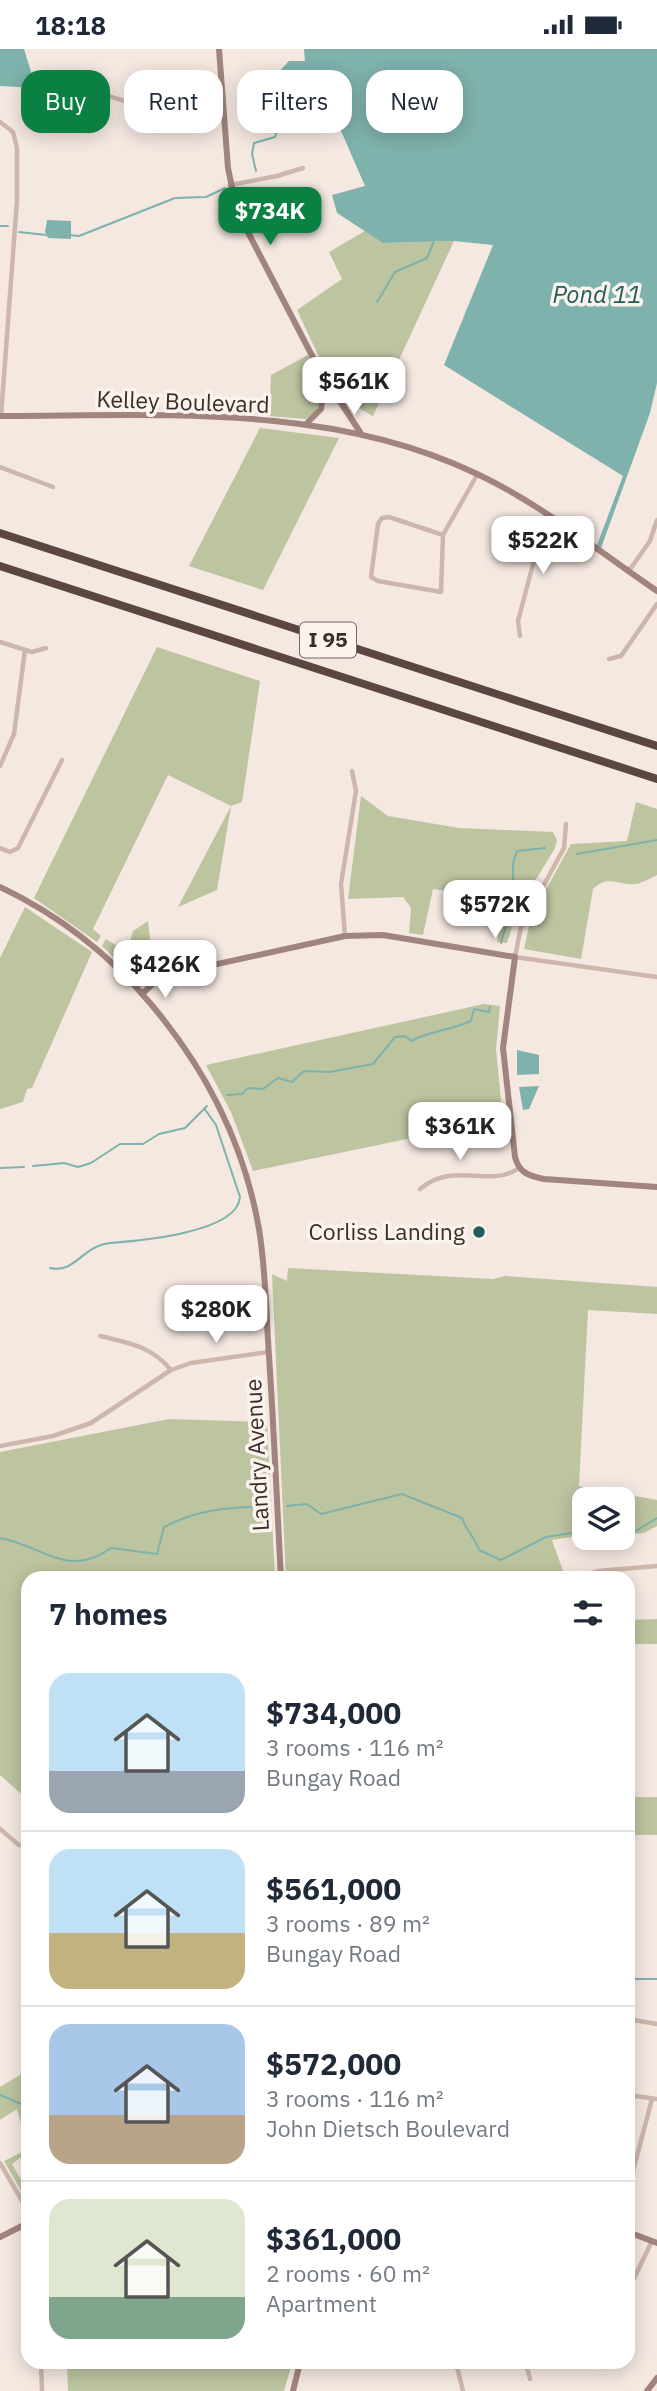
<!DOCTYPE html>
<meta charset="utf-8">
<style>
:root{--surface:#fff;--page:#f2f2f3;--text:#1f2937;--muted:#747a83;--line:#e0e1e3;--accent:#0b8043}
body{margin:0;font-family:"IBM Plex Sans",sans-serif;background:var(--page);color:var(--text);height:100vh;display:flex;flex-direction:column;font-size:26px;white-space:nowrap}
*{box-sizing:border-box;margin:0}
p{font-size:23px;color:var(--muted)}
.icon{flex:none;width:38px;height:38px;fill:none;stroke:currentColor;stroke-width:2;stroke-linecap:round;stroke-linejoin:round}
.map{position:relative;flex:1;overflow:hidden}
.details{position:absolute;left:21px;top:1522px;width:614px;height:798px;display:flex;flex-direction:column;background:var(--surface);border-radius:21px;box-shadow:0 4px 18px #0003}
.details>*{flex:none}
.banner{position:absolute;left:21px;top:21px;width:616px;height:63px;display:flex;gap:14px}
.tools{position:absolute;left:572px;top:1438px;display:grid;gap:14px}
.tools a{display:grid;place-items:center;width:63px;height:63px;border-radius:14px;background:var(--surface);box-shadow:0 4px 18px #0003;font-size:35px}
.price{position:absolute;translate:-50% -60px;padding:0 16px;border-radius:14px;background:#fff;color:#222;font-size:23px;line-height:46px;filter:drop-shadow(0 2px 4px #0008)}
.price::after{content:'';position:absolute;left:50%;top:42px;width:21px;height:16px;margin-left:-10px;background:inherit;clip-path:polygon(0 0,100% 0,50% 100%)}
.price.active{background:var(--accent);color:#fff}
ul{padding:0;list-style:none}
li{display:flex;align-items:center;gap:21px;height:175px;padding:0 28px}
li+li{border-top:2px solid var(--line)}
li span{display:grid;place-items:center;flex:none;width:196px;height:140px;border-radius:21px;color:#555}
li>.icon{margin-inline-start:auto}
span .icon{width:84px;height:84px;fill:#fffc;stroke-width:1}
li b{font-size:30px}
h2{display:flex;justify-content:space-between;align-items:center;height:84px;padding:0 28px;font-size:30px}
.pill{padding:0 24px;border-radius:21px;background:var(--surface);box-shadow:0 4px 18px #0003;font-size:24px;line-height:63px}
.pill.active{background:var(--accent);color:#fff}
.status{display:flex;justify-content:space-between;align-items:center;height:49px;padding:0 35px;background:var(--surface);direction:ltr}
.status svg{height:19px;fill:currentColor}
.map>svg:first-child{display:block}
.green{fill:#bdc4a0}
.water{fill:#7fb2ac}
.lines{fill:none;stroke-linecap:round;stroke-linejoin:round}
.stream{stroke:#7fb2ac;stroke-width:2}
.street{stroke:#cdb6ac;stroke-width:4.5}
.secondary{stroke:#a1847d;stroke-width:6}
.highway{stroke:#5b4642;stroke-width:8}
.poi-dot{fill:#1f5d58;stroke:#fbf3ed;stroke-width:2.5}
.labels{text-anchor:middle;stroke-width:7;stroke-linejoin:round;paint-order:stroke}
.shield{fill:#fbf3ed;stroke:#756865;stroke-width:2}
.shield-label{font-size:21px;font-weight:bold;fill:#3b2d2b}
.street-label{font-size:23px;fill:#3b2d2b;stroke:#fbf3ed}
.poi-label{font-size:23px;fill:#3b2d2b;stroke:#fbf3ed;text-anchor:end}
.water-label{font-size:24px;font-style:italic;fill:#1f5d58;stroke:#fbf3ed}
</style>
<div class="status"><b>18:18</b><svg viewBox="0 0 49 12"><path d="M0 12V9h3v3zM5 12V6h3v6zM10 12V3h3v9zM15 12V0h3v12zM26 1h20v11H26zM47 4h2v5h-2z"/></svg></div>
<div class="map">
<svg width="657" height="2342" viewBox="0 0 657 2342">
<rect width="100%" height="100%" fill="#f4e8e1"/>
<g class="green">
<path d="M365,182L384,194L454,192L373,367C332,347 316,300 297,261L342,230L329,203Z"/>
<path d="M308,306C319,326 332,355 306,370L269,367L271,326Z"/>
<path d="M260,379L339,389L263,541L189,517Z"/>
<path d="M157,598L260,632L242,753L231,757L217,841L178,858L231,757L168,726L93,880L101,887L97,893L34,849Z"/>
<path d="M361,747L388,767L459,779L553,783L557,791L555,799L517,862L507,894L497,893L505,850L433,840L423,886L409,884L411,859L403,848L348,850Z"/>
<path d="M636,753L657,760V826C651,829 642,834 636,835C618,837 609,825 593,840L581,910L524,900L531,868L571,795L627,792Z"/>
<path d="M25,858L92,903L32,1039L27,1040L23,1053L0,1060V909Z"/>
<path d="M148,872L154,926C136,938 115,908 102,897L106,890L127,903L133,882Z"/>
<path d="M484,955L500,957L496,1001L503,1070L253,1122L231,1063L206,1016Z"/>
<path d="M288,1219L493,1230L505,1227L657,1238V1265L588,1261L579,1437L657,1451V1477L644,1484L623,1486V1451H584V1486L552,1491L565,1527L559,1529H286L272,1225L287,1232Z"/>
<path d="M169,1370L267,1373L275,1529L28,1530V1751L0,1726V1403Z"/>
<path d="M657,1570V1595H628V1571Z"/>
<rect x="628" y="1748" width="29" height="38"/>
<path d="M28,2021V2066L25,2067L28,2103L12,2115L28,2143V2154L4,2112L28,2100L17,2060L0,2071V2038Z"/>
<path d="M67,2314H292L284,2342H68Z"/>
</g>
<g class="water">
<path d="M0,0H24L36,39L0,37Z"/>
<path d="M304,0H657V334L650,364L601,499L597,496L623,427L444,316L493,196L454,192L383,194L337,164L332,146L365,137L325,45L261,59L259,44L289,12H305Z"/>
<path d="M47,171L71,172V190L48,189L45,183Z"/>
<path d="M517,1001L539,1006V1025L517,1026Z"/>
<path d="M539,1037L529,1060L523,1061L519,1038Z"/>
</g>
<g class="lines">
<g class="stream">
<path d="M256,122L252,105L254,94L275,88L284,62L291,52"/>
<path d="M0,177H8"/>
<path d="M19,183L46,186"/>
<path d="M69,186L79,187L175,149L206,148L225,139"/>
<path d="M377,253L395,223L427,209L434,192"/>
<path d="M577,805L657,791"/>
<path d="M501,894L513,852V814L517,802L545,799"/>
<path d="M227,1046L242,1045L248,1039L263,1040L278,1029L292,1033L304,1022L330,1023L373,1015L395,988L405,987L411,992C430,982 451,981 471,972L474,960L489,963L490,958"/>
<path d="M33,1117L64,1114L78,1118L91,1114L120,1095H143L159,1085L185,1079L207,1057"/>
<path d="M0,1119L24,1118"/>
<path d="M50,1219C75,1225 82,1197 110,1194C137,1192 238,1184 240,1148L216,1076L204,1059"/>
<path d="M287,1457L307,1455L321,1465L402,1445L462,1469C466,1482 475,1488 479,1501L501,1511L546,1488L584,1482"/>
<path d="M623,1484L634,1483L657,1469"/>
<path d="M0,1489C44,1497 68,1530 111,1499L157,1505L164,1478C198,1460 230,1458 267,1458"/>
<path d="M628,1930H657"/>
<path d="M0,2046L28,2058"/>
</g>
<g class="street">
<path d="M100,43C139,63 180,54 223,50"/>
<path d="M0,73L13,83L17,99V151L1,367"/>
<path d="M230,136L277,127L303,119"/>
<path d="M0,418L53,438"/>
<path d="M443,486L389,468L382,469L378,475L371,528L378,532L441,543L443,486L477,426"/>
<path d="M625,520L631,519L650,492L657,471"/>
<path d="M520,587L518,572L546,466"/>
<path d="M0,593L32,603L46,599"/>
<path d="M609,610L621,607L657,555"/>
<path d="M0,717L14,685L25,601"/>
<path d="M566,775L564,799L521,878L515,908L657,928"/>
<path d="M0,799L10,803L18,799L62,711"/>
<path d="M345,887L341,835L356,742L352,722"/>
<path d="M420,1140C455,1111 489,1140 519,1119"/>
<path d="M100,1287C129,1294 151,1297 171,1321"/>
<path d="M0,1397L53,1387L91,1374L171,1321L191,1314L268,1303"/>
<path d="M573,1530L598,1522L657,1517"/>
<path d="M0,1780L19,1796"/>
<path d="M628,1970L657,1975"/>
<path d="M628,2046L657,2050"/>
<path d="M0,2114L28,2162"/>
<path d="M628,2141L652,2050"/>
<path d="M628,2242L652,2192"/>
<path d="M41,2314L42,2342"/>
<path d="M456,2314L463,2342"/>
<path d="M526,2314L530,2330"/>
</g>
<g class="secondary">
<path d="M219,0L228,119L237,162L320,322L360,383"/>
<path d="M0,367C159,367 328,354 475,424C540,454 598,502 657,542"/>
<path d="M306,375L321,360L324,332"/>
<path d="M0,838C59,866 108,904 150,954C206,1020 244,1094 259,1180C266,1222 266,1265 269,1307C274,1381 277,1455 281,1530"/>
<path d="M142,945L156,932L172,925L345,887L383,886L515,908L503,999L515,1108C519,1124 529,1127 544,1130L657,1138"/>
<path d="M628,2183L657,2194"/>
<path d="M0,2188L28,2174"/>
<path d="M293,2342L300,2314"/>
<path d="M647,2342L657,2329"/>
</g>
<g class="highway">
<path d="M0,484L657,697"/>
<path d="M0,517L657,730"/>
</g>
</g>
<circle class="poi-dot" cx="479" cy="1183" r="7"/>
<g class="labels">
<rect class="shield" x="300" y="573.5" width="56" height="35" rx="5"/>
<g class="shield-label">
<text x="328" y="598">I 95</text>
</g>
<g class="street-label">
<text transform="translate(183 353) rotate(2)" y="8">Kelley Boulevard</text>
<text transform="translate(257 1406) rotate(-93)" y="8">Landry Avenue</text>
</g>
<g class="poi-label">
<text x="465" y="1191">Corliss Landing</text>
</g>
<g class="water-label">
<text x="597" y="254">Pond 11</text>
</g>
</g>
</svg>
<div class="tools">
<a><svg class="icon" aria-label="layers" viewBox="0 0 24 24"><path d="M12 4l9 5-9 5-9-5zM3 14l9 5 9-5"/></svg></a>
</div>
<b class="price active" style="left:270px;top:198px">$734K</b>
<b class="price" style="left:354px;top:368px">$561K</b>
<b class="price" style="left:543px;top:527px">$522K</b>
<b class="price" style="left:495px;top:891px">$572K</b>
<b class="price" style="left:165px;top:951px">$426K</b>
<b class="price" style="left:460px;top:1113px">$361K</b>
<b class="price" style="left:216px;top:1296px">$280K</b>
<div class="banner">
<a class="pill active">Buy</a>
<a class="pill">Rent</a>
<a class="pill">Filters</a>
<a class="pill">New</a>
</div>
<section class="details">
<h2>7 homes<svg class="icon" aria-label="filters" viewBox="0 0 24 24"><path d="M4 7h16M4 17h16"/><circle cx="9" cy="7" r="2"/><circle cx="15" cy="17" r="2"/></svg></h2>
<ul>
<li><span style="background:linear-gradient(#bfe0f5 70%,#9aa5b1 0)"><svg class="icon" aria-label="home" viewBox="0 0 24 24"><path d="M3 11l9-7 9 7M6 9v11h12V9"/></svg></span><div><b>$734,000</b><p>3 rooms · 116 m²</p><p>Bungay Road</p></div></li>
<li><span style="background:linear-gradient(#bfe0f5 60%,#c2b280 0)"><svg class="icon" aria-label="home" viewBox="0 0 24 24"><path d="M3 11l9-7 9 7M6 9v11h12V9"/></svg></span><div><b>$561,000</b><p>3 rooms · 89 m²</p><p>Bungay Road</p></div></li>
<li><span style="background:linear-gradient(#a9c7e8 65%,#b9a48a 0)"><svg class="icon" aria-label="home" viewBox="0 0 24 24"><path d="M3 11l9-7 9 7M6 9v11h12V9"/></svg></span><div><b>$572,000</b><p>3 rooms · 116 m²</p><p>John Dietsch Boulevard</p></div></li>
<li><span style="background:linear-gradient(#dfe7d0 70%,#7fa58c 0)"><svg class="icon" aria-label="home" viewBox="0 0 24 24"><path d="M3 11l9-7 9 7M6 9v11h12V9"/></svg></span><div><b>$361,000</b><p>2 rooms · 60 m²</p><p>Apartment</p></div></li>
</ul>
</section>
</div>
